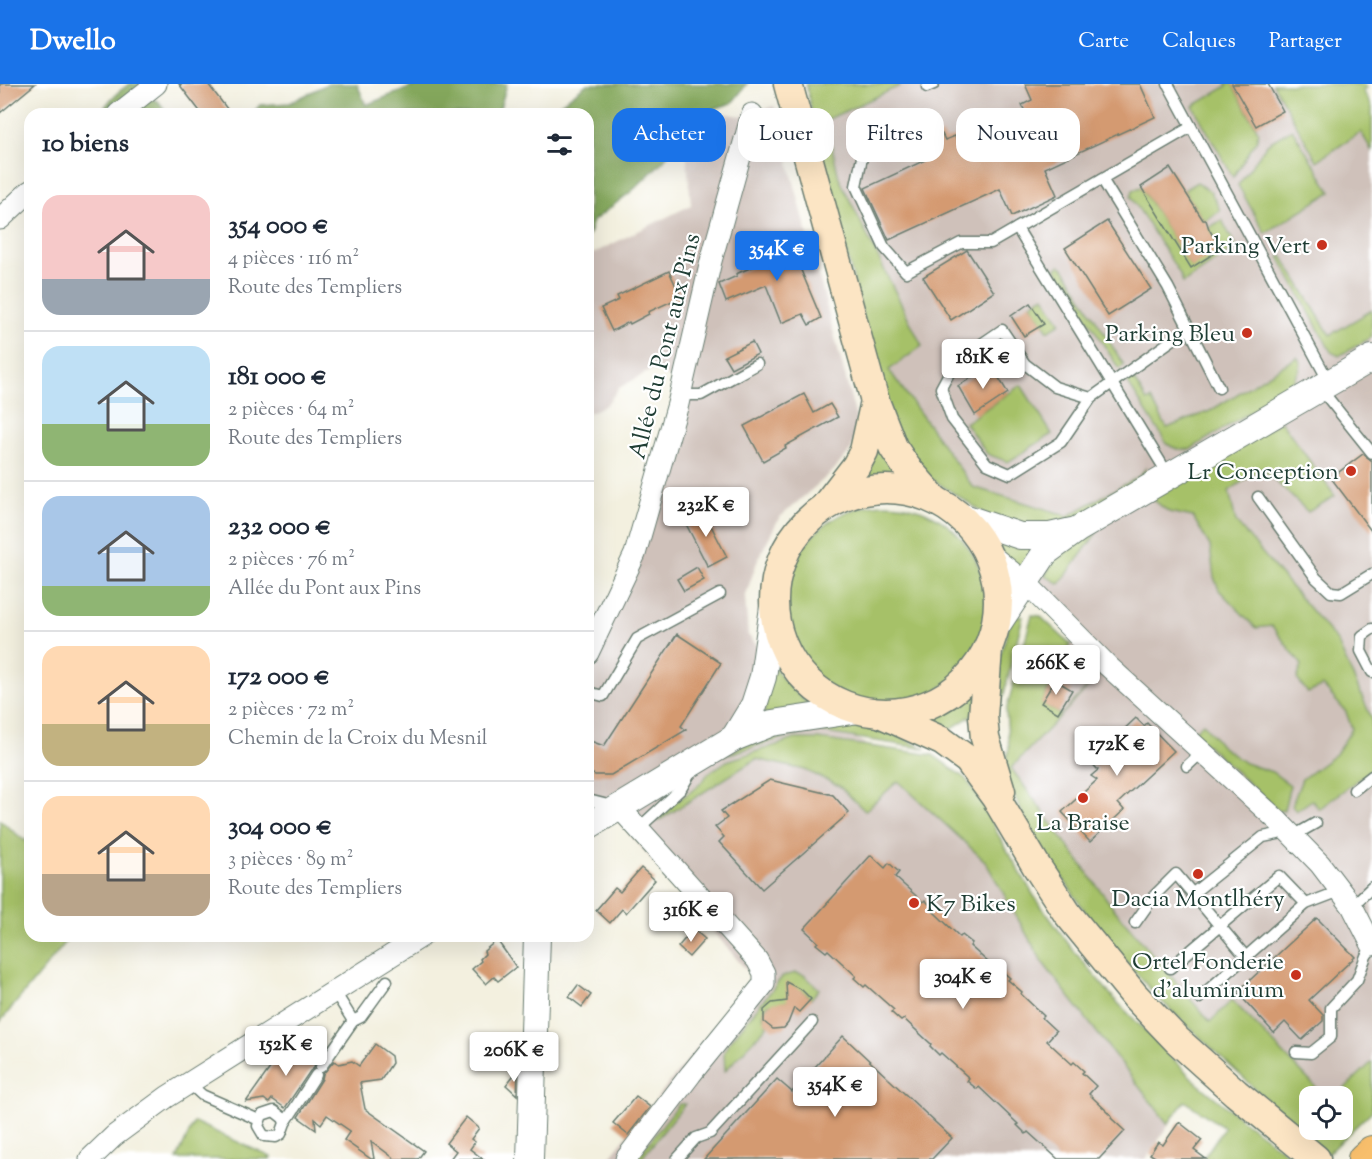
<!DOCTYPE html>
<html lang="fr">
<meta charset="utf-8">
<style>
:root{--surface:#fff;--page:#f6f6f7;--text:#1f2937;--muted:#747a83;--line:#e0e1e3;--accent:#1a73e8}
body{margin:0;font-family:"Sorts Mill Goudy",serif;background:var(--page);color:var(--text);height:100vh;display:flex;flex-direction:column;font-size:22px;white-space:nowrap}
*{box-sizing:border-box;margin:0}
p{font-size:20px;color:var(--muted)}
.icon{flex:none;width:33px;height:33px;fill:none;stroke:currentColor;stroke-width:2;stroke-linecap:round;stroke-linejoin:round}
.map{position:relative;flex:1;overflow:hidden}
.sheet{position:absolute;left:24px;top:24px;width:570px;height:834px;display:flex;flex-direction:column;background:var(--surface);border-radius:18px;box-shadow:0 6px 24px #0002}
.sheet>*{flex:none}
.guide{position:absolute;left:612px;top:24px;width:570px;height:54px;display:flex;gap:12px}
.tools{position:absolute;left:1299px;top:1002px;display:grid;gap:12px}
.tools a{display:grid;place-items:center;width:54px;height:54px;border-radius:12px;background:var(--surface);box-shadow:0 6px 24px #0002;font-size:30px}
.price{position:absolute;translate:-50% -51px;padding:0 14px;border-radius:6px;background:#fff;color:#222;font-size:20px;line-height:39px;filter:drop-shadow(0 2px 3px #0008)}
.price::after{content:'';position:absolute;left:50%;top:36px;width:18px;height:14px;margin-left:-9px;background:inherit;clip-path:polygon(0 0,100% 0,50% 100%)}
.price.on{background:var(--accent);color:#fff}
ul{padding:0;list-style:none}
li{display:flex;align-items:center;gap:18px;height:150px;padding:0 18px}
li+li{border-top:2px solid var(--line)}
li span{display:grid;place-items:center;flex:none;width:168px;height:120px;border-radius:18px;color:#555}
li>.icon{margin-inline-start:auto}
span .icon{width:72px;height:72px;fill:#fffc;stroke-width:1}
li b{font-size:26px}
h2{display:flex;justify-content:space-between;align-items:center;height:72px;padding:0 18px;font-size:26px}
.chip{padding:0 21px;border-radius:18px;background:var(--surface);box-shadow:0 6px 24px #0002;font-size:21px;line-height:54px}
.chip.on{background:var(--accent);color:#fff}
header{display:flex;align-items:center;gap:36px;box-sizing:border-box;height:84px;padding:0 30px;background:var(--accent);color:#fff}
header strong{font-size:28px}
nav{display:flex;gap:33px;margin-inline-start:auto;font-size:21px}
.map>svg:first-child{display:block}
.industrial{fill:#cfc1ba}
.green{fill:#a6c167;stroke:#627f4e;stroke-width:1.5}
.forest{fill:#84a75c;stroke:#527248;stroke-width:1.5}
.building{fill:#d49a71}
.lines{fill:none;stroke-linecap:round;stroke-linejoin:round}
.service-casing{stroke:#697c70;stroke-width:13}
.minor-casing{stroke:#697c70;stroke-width:23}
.tertiary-casing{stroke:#697c70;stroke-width:28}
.secondary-casing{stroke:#697c70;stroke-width:31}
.primary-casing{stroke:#697c70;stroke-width:34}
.service{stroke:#fff;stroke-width:10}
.minor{stroke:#fff;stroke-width:21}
.tertiary{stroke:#fff;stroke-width:26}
.secondary{stroke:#fce5c4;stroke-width:28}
.primary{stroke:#f8bf6c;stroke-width:32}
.poi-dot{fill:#c8321e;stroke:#fff;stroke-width:2}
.labels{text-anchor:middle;stroke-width:4.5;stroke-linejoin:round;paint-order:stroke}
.poi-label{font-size:24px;fill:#1f3d34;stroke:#fff;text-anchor:end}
.street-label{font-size:24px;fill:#1f3d34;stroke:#fff}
</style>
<header>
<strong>Dwello</strong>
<nav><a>Carte</a><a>Calques</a><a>Partager</a></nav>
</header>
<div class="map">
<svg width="1372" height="1075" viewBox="0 0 1372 1075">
<rect width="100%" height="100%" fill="#fff"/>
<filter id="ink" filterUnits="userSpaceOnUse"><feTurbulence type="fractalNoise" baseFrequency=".0167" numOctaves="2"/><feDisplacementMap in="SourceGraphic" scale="12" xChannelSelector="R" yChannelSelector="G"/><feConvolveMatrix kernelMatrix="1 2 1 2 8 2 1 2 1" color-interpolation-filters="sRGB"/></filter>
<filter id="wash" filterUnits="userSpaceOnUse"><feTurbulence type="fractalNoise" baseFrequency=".008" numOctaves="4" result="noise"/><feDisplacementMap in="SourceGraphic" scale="24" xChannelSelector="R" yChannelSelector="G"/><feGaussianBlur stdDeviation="1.35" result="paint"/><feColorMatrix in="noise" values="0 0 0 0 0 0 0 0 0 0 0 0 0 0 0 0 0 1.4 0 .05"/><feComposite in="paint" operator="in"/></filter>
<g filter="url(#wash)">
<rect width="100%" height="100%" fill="#f3f0df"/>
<g class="industrial">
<path d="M820,0H1338L1372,59V1027L1342,1012H1324L1232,917L1210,939L1114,825L1011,684L1051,598L1079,542L1056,519L883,278L834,72Z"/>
<path d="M774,22L858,341L851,366L832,388L779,434L758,475L745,513L748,551L772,579L782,596L798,613L868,662L933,671L947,680L985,722L996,747L1034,812L1073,866L1117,918L1197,999L1146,1075H608L753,894L624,743L588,706V569L635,470L681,298L653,285L619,304L606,321L588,329V172L691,121L686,64L707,27L742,32Z"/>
</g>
<g class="green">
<path d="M806,0H899L900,2L826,36L839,94L922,262L889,286L973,403L1062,430L1066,433L1140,392L1146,384L1145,393L1070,440L1046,445L999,439L924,390L894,353L816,51Z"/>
<path d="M1226,0H1232L1258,47L1257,56L1233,93L1193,22L1227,2Z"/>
<path d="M1273,0H1364L1367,4L1363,6L1372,23V67L1361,48L1317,77Z"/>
<path d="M1292,45L1331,108L1265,149L1238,101L1267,60Z"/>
<path d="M1197,98L1211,108L1220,126L1206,136H1203L1184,106Z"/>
<path d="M1141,103L1191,183L1221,165L1209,145L1210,143L1222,136L1236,163L1183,199L1180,190L1131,113L1133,106Z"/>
<path d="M1282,172L1330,251L1372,226V253L1339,272L1331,268L1279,173Z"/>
<path d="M1060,181L1064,184L1124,281L1119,285L1057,187L1056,184Z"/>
<path d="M1044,212L1061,239L1048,247L1031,220Z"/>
<path d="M1297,273L1301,279L1300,285L1290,303L1191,365C1181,367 1175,365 1167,360L1126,296L1133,294L1147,317L1151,315L1167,344L1210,327Z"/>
<path d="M1021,301L1052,350L1008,378L987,370L965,339Z"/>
<path d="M1281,337L1335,412L1308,428L1262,384L1229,407L1236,438L1337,557L1372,635V685L1319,725L1312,716L1296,727L1292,721L1302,695L1336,670L1352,645L1346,628L1323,602L1308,609L1297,595L1302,581L1272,542L1256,544L1219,506L1214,493L1210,462L1193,433L1169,428L1151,414Z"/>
<path d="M873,356L910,395L893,394L854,395Z"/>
<circle cx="886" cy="520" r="100"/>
<path d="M986,446L1036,458L1023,486L995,463Z"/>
<path d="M1098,447L1060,500L1045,492L1054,475Z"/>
<path d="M1032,531L1040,532L1070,560L1042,619L1061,631L1108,582L1011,684L1114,825L1210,938L1232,916L1324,1012H1310V1046H1342V1012H1337L1372,978V1027L1327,1070L1301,1048L1158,914L1097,845L1032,749L1007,697L1006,677L1009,664L1006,627Z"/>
<path d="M1023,532L1002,618L995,627L997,583L1012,533Z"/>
<path d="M772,579C784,599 799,613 817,627L763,636Z"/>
<path d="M980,600L977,628L943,650L917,640L956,623Z"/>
<path d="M1203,639L1222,663L1245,679L1272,688L1290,701L1284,726L1279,727L1193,648Z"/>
<path d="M832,640L890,648L926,665L820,648L797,650L723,672L767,648Z"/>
<path d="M795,655H818L933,671L966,695L985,722L996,747L1034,812L1073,866L1117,918L1197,999L1245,1038L1295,1075H1207L1204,1073L1224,1044L1185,1017L1168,1040L1043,879L985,777L898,697L865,727L839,702L805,686L756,675L658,737L664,726L696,704L709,689L727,677Z"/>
<path d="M0,736L25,757L30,752V852H71L0,938Z"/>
<path d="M796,889L804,891L819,905L811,915L802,906C797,911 792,916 785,918C774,922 766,914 763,932L767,942L725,987L724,968L728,960L783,892Z"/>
<path d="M679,1020H685L641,1075H636Z"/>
<path d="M194,1038L271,1073L270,1075H177Z"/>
</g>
<g class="forest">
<path d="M129,0H154L149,14L158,17L168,30H135L136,19L108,30H101C107,17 117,8 129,0Z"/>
<path d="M327,0H357L366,21L419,0H507L500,24L493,30H252L260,21L290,19Z"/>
<path d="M587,0H747L732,19L707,27L684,46L664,76L632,107L593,137L588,153V30H547Z"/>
</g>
<g id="blocks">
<g class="building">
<path d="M0,0H35L0,29Z"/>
<path d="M179,0H208L231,30H202Z"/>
<path d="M1025,0H1140L1155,33L1045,84L1057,111L1012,132L1000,105L889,156L865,104L934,72L926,56L942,50L945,56L955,52L959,60L1026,30L1022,21L1032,16Z"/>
<path d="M1232,0H1268L1283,27L1256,42Z"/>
<path d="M1170,84L1203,136H1206L1209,145L1221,165L1191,184L1141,103Z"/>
<path d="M1107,137L1151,205L1108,232L1065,164Z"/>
<path d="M788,153L790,159L794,157L798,165L803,178L798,179L821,234L809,241L803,230L781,239L766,201L726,218L719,200L737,192L736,190L757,181L752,168Z"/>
<path d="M967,166L994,208L951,236L923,193Z"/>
<path d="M669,187L681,213L648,228L649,230L630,240L629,238L612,247L601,224L619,216L617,212Z"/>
<path d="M1030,219L1044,240L1024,252L1011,232Z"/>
<path d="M752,258L758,270L731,284L724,272Z"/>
<path d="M991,281L1008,309L975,331L958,302Z"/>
<path d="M804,310L814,329L830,320L838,333L785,362L786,364L763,377L744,342Z"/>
<path d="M1363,370L1372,377V448L1331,394Z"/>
<path d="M703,426L727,473L708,483L684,436Z"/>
<path d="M697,483L704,496L684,507L677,495Z"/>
<path d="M677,550L721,579L681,642L686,646L611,691H595L588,688V656L604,662Z"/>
<path d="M1055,596L1072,606L1058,629L1041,619Z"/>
<path d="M1136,634L1144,642L1147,639L1174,667L1118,719L1124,726L1090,758L1062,728L1097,696L1091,692L1098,686L1090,677Z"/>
<path d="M770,696L833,711L849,729L762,805L719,758L724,753L715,743L727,734L721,727Z"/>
<path d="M871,771L885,784L889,779L899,788L895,793L923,818L925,816L934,825L933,827L960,853L962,851L972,859L970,862L998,887L1000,885L1010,894L1008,896L1022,908L1021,910L1044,932L1042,934L1056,947L1047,957L1072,980L1074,978L1084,987L1082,989L1096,1002L1089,1010L1112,1032L1111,1034L1125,1047L1099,1075H1058L1028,1048L1026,1050L1017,1041L1018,1040L979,1003L977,1005L967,997L969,994L941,969L939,971L930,962L931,960L904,935L901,937L891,928L894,926L866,901L864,903L854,894L856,892L828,866L826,868L816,860L818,858L804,845Z"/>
<path d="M641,784L655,796L626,829L622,825L610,839L596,826L615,804L620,808Z"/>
<path d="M1317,834L1355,873L1309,916L1323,931V937L1302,956L1285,938L1274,949L1237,908Z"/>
<path d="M693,845L705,855L689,873L678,863Z"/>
<path d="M497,856L516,883L498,897L494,893L486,900L472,885L481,877L480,875L485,870L484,867Z"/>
<path d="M786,898L802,906L811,915L799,928L794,924L788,939L784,944L773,945L764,938V926L772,919L787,917Z"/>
<path d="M578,901L591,911L582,923L569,913Z"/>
<path d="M843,952L952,1054L932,1075H704L777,995L792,1008L798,1002L815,1017L817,1014L804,995Z"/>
<path d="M375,960L391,972L392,979L381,996L360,999L365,1025L424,1067L418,1075H395L371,1057L374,1075H371L344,1056L350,1047L327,1031L321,1040L315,1035L316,1046L298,1033L322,995L323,990L334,977L339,980L352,977L359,982Z"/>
<path d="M317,964L322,968L315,979L314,984L310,987L285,1024L272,1015L269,1019L264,1015L246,1018L280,970Z"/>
<path d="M518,986L517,1011L506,1001Z"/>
<path d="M636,1012L650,1023L628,1051L613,1039Z"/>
<path d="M466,1033L479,1044L471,1055L475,1058L470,1065L483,1075H450L456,1067L446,1059Z"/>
<path d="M1179,1038L1202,1056L1194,1066L1206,1075H1153L1155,1073L1150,1070L1158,1058L1163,1061Z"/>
</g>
</g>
</g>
<g filter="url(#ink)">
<use href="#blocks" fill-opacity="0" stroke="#697c70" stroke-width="1.5"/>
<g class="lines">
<defs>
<g id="service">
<path d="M1168,0L1329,298"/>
<path d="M927,3L934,0"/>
<path d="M909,41L864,64L856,102L884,163L906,188L961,159H991L1191,43"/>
<path d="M1102,95L1168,203L1219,304"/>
<path d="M1017,144L1169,392"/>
<path d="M1320,304L1372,369"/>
<path d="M680,311H701L757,280"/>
<path d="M1091,314L1055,303L1025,280L1002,246L955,278L941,304L952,335L987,380L1010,390L1061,358L1091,314L1189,244"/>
<path d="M1258,413L1316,494L1331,508L1341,509L1372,490"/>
<path d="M1372,545L1362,552L1361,567L1372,588"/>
<path d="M588,608L603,612L637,555L720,510"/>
<path d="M1187,682L1202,668"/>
<path d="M1354,706L1372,692"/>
<path d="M588,716L612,722"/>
<path d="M638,745L681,705L691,688"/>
<path d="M1293,752L1316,739"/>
<path d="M1192,810L1263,753L1278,750L1286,744"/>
<path d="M1352,822L1372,803"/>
<path d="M1135,839L1154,812L1176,790L1246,873"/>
<path d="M1170,884L1279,792L1306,820"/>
<path d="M1199,914L1306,820L1340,807"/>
<path d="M353,937L361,933L387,897"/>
<path d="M1296,968L1311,969L1331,953V924L1357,896L1366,872L1372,863"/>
<path d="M321,983L353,937L335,908"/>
<path d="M189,999L202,1011L259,1036"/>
<path d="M285,1039L283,1034L274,1027L262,1031L258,1042L264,1052L276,1053L281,1050L285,1039L316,991"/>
<path d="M677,1075L696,1054L710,1049L812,938"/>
</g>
<g id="minor">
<path d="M118,30L156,0"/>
<path d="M0,135L30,107"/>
<path d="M987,468L1029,502L1108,582L1278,737L1320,780L1352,822L1372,861"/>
<path d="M588,569L635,470L678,320L711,177L752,30"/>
<path d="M619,723L757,876L764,889V900L691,990L626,1075"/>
<path d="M90,1075L114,1052L167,1013L422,852"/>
</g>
<g id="tertiary">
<path d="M958,431L1020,452H1050L1072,447"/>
<path d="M996,543L1045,469L1078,445L1372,274"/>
<path d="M734,654L754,621L763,593L773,523"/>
<path d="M588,742L734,654L772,639L859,626"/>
<path d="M530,1075L537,852"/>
</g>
<g id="secondary">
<path d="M788,0L875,317L893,363L907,384L934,415"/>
<circle cx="886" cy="517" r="112"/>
<path d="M826,421L856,382L864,367L875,317"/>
<path d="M988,565L983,632L985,654L1001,707"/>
<path d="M882,630L942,657L968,676L996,714L1037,783L1067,829L1135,912L1177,956L1236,1009L1316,1075"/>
</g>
<path id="primary" d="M1364,1075L1372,1068"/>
</defs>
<use href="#service" class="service-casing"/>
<use href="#minor" class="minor-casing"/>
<use href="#tertiary" class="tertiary-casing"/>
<use href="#secondary" class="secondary-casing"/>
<use href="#primary" class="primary-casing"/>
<use href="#service" class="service"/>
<use href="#minor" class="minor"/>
<use href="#tertiary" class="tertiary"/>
<use href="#secondary" class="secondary"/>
<use href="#primary" class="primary"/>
</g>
</g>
<g class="poi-dot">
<circle cx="1322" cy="161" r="6"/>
<circle cx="1247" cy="249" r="6"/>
<circle cx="1351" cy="387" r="6"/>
<circle cx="1083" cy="714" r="6"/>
<circle cx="1198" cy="790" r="6"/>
<circle cx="914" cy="819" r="6"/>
<circle cx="1296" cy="891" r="6"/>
</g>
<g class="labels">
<g class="poi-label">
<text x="1310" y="169">Parking Vert</text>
<text x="1235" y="257">Parking Bleu</text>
<text x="1339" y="395">Lr Conception</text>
<text x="1083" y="746" text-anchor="middle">La Braise</text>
<text x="1198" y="822" text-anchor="middle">Dacia Montlhéry</text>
<text x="926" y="827" text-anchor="start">K7 Bikes</text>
<text x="1284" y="885">Ortel Fonderie<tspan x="1284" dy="28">d'aluminium</tspan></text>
</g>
<g class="street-label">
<text transform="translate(664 262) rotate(-76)" y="8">Allée du Pont aux Pins</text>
</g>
</g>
</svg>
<div class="tools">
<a><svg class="icon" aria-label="locate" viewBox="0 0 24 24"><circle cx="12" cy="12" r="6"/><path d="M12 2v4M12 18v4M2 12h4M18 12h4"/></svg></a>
</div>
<b class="price on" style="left:777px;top:198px">354K €</b>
<b class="price" style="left:983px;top:306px">181K €</b>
<b class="price" style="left:706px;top:454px">232K €</b>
<b class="price" style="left:1056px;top:612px">266K €</b>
<b class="price" style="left:1117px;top:693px">172K €</b>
<b class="price" style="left:691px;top:859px">316K €</b>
<b class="price" style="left:963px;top:926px">304K €</b>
<b class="price" style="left:286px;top:993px">152K €</b>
<b class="price" style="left:514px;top:999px">206K €</b>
<b class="price" style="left:835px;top:1034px">354K €</b>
<div class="guide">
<a class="chip on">Acheter</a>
<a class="chip">Louer</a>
<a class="chip">Filtres</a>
<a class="chip">Nouveau</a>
</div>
<section class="sheet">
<h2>10 biens<svg class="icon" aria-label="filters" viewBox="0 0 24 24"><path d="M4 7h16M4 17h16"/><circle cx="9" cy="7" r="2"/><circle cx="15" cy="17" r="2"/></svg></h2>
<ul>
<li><span style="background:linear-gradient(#f6c9c9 70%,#9aa5b1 0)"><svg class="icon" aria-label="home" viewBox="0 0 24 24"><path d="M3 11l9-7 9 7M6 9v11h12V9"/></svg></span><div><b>354 000 €</b><p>4 pièces · 116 m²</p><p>Route des Templiers</p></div></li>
<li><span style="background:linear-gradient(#bfe0f5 65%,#8fb573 0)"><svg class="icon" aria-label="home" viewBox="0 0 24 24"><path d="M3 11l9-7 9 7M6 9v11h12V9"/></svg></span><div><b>181 000 €</b><p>2 pièces · 64 m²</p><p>Route des Templiers</p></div></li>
<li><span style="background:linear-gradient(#a9c7e8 75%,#8fb573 0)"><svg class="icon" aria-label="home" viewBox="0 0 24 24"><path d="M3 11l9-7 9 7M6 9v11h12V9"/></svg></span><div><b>232 000 €</b><p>2 pièces · 76 m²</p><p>Allée du Pont aux Pins</p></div></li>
<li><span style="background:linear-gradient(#ffd9b3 65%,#c2b280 0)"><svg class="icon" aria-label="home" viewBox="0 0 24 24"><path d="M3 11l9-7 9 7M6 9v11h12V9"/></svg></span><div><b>172 000 €</b><p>2 pièces · 72 m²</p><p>Chemin de la Croix du Mesnil</p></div></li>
<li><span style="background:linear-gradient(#ffd9b3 65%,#b9a48a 0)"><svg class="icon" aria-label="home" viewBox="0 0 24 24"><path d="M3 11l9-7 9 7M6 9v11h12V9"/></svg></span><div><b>304 000 €</b><p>3 pièces · 89 m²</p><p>Route des Templiers</p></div></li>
</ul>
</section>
</div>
